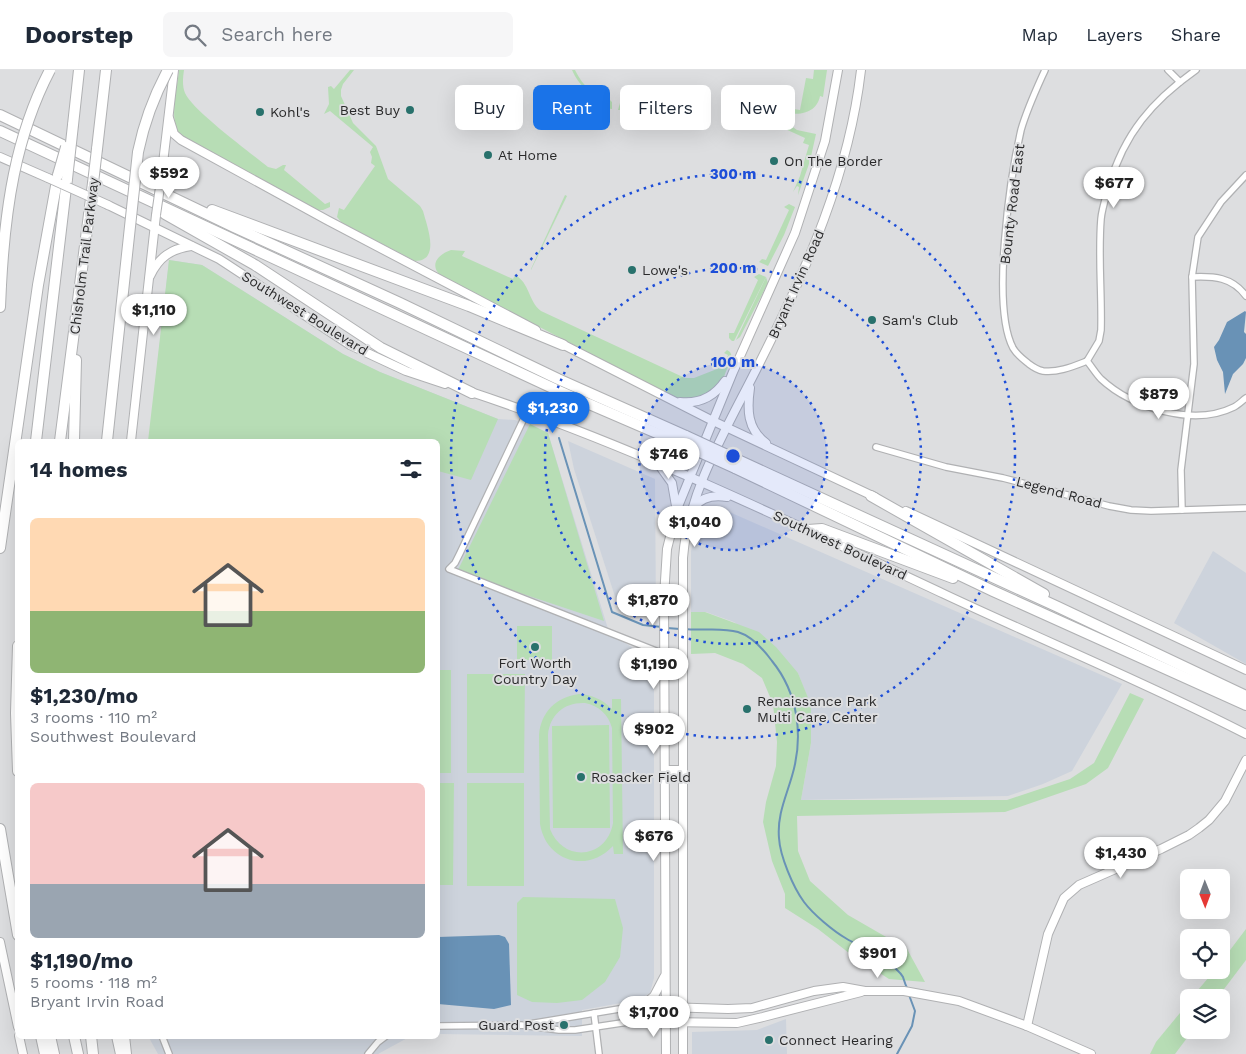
<!DOCTYPE html>
<meta charset="utf-8">
<style>
:root{--surface:#fff;--page:#f6f6f7;--text:#1f2937;--muted:#747a83;--line:#e0e1e3;--accent:#1a73e8}
body{margin:0;font-family:"Work Sans",sans-serif;background:var(--page);color:var(--text);height:100vh;display:flex;flex-direction:column;font-size:19px;white-space:nowrap}
*{box-sizing:border-box;margin:0}
p{font-size:16px;color:var(--muted)}
.icon{flex:none;width:28px;height:28px;fill:none;stroke:currentColor;stroke-width:2;stroke-linecap:round;stroke-linejoin:round}
.map{position:relative;flex:1;overflow:hidden}
.sheet{position:absolute;left:15px;top:369px;width:425px;height:600px;display:flex;flex-direction:column;background:var(--surface);border-radius:8px;box-shadow:0 5px 20px #0002}
.sheet>*{flex:none}
.guide{position:absolute;left:455px;top:15px;width:475px;height:45px;display:flex;gap:10px}
.needle{width:32px;rotate:179deg}
.tools{position:absolute;left:1180px;top:799px;display:grid;gap:10px}
.tools a{display:grid;place-items:center;width:50px;height:50px;border-radius:8px;background:var(--surface);box-shadow:0 5px 20px #0002;font-size:25px}
.price{position:absolute;translate:-50% -42px;padding:0 11px;border-radius:18px;background:#fff;color:#222;font-size:16px;line-height:32px;filter:drop-shadow(0 1px 2px #0008)}
.price::after{content:'';position:absolute;left:50%;top:30px;width:15px;height:11px;margin-left:-8px;background:inherit;clip-path:polygon(0 0,100% 0,50% 100%)}
.price.current{background:var(--accent);color:#fff}
ul{padding:0;list-style:none}
li{display:grid;align-content:center;gap:10px;height:265px;padding:0 15px}
li span{display:grid;place-items:center;height:155px;border-radius:8px;color:#555}
li>.icon{margin-inline-start:auto}
span .icon{width:90px;height:90px;fill:#fffc;stroke-width:1}
li b{font-size:21px}
h2{display:flex;justify-content:space-between;align-items:center;height:60px;padding:0 15px;font-size:21px}
.chip{padding:0 18px;border-radius:8px;background:var(--surface);box-shadow:0 5px 20px #0002;font-size:18px;line-height:45px}
.chip.current{background:var(--accent);color:#fff}
header{display:flex;align-items:center;gap:30px;box-sizing:border-box;height:70px;padding:0 25px;background:var(--surface);border-bottom:1px solid var(--line)}
header strong{font-size:24px}
nav{display:flex;gap:28px;margin-inline-start:auto;font-size:18px}
.search{width:350px;height:45px;background:var(--page);display:flex;align-items:center;gap:12px;box-sizing:border-box;padding:0 18px;border-radius:8px;color:var(--muted);font-size:19px}
.map>svg:first-child{display:block}
.built{fill:#cdd3dc}
.green{fill:#b7ddb5;fill-rule:evenodd}
.water{fill:#6992b6}
.lines{fill:none;stroke-linecap:round;stroke-linejoin:round}
.stream{stroke:#6992b6;stroke-width:2}
.street-casing{stroke:#b0b1b3;stroke-width:8}
.secondary-casing{stroke:#b0b1b3;stroke-width:10}
.highway-casing{stroke:#b0b1b3;stroke-width:12}
.street{stroke:#fff;stroke-width:5.5}
.secondary{stroke:#fff;stroke-width:8}
.highway{stroke:#fff;stroke-width:10}
.secondary-bridge-casing{stroke:#b0b1b3;stroke-width:10;stroke-linecap:butt}
.highway-bridge-casing{stroke:#b0b1b3;stroke-width:12;stroke-linecap:butt}
.secondary-bridge{stroke:#fff;stroke-width:8}
.highway-bridge{stroke:#fff;stroke-width:10}
.ring{fill:none;stroke:#1d4ed8;stroke-width:2.5;stroke-dasharray:2.5 5}
.poi-dot{fill:#28716c;stroke:#dddee0;stroke-width:2}
.labels{text-anchor:middle;stroke-width:4;stroke-linejoin:round;paint-order:stroke}
.poi-label{font-size:14px;fill:#2a2a2b;stroke:#dddee0;text-anchor:start}
.street-label{font-size:14px;fill:#2a2a2b;stroke:#dddee0}
.centre{fill:#1d4ed8;stroke:#dddee0;stroke-width:2.5}
.ring-label{font-size:15px;text-anchor:middle;font-weight:bold;fill:#1d4ed8;stroke:#dddee0;stroke-width:4;stroke-linejoin:round;paint-order:stroke}
</style>
<header>
<strong>Doorstep</strong>
<div class="search"><svg class="icon" aria-label="search" viewBox="0 0 24 24"><circle cx="10" cy="10" r="6"/><path d="M15 15l6 6"/></svg>Search here</div>
<nav><a>Map</a><a>Layers</a><a>Share</a></nav>
</header>
<div class="map">
<svg width="1246" height="984" viewBox="0 0 1246 984">
<rect width="100%" height="100%" fill="#dddee0"/>
<g class="built">
<path d="M169,190L202,195L343,284L380,302L498,349L515,350L548,363L609,562L654,592V908L650,923L638,930L582,940V966L438,964V371H149Z"/>
<path d="M568,371L655,409L656,546H650L619,539L574,399Z"/>
<path d="M718,437L1122,614L1072,701L1043,714L1008,726L801,730L811,673V636L798,603L734,552L706,542H691V481L698,450L707,441Z"/>
<path d="M1213,481L1246,503V594L1174,553Z"/>
<path d="M786,949L787,984H692V962L757,960Z"/>
<path d="M148,966H411L378,984H158Z"/>
</g>
<g class="green">
<path d="M179,0H184C183,7 182,16 185,23C192,40 251,83 268,97L276,99L283,95H286L284,100L325,134L330,132V137L323,140H317L183,69C167,53 177,21 179,0Z"/>
<path d="M350,0H354L343,14L341,20V26L353,53L376,76L388,109L420,136L423,141C427,156 441,191 415,191L342,153L337,147L339,138L344,140L375,96L371,93L372,87L370,82L373,77L330,41L324,44L329,34L328,17L331,16L334,19Z"/>
<path d="M572,0H575C585,20 591,20 610,30L612,32V39L605,38L606,31C590,25 579,16 572,0Z"/>
<path d="M814,0H827L823,27L820,26C814,56 770,40 750,36V32L800,40L806,8L813,9Z"/>
<path d="M624,31L677,36L681,40V45L677,44V39L623,33L622,40H618L620,33Z"/>
<path d="M748,47L787,53L797,60L816,64L810,91L798,125L799,117L797,116L793,122L800,106L809,75L803,73L805,68L770,52L747,48L746,54L743,53L744,49Z"/>
<path d="M565,125L567,126L531,200V199Z"/>
<path d="M789,134L795,137L784,165L768,196L759,192L762,189L766,190L789,140L784,137Z"/>
<path d="M451,180L465,181L462,186L513,209L515,205C530,213 528,231 541,241L685,308H694L722,297L728,285L724,283L727,280L730,282C734,289 731,293 727,299C725,303 724,308 721,313C710,326 692,332 675,328L440,205C429,194 439,184 451,180Z"/>
<path d="M169,190L202,195L343,284L380,302L498,349L471,410L438,401V371H148Z"/>
<path d="M759,204L766,207L734,271H732L729,268V263H734L758,210L754,207Z"/>
<path d="M766,207L768,213L740,267L736,270Z"/>
<path d="M530,354L548,363L604,551L457,502Z"/>
<path d="M691,542H705L759,562L776,577L798,603L811,635V673L801,730H1007L1070,709L1094,693L1130,623L1144,629L1108,698L1086,714L1005,742L797,746L798,781L810,811L848,845L907,879L925,912L889,909L849,883L818,859L785,838V824L772,791L763,752L766,732L776,696L777,672L773,634L762,608L743,594L715,583L691,584Z"/>
<rect x="517" y="556" width="35" height="34"/>
<rect x="438" y="600" width="13" height="103"/>
<path d="M467,604H525L524,703H467Z"/>
<path d="M579,624C592,625 602,629 612,639V629H621L623,784H614L613,776C587,804 546,791 540,754L539,665C541,642 556,627 579,624ZM585,633C599,636 608,644 612,658L613,753C607,789 563,793 550,759L548,665C550,644 565,632 585,633Z"/>
<path d="M609,655L610,758H553L552,656Z"/>
<path d="M438,713H454L453,815H438Z"/>
<rect x="467" y="713" width="57" height="103"/>
<path d="M523,827L615,829L623,858L620,887L605,912L582,930L557,933L532,932L517,925V833Z"/>
<path d="M1246,859V890L1218,927H1192L1215,900H1221V892Z"/>
<path d="M1189,932V960H1193L1175,984H1150L1156,972Z"/>
</g>
<g class="water">
<path d="M1245,241L1246,242L1244,262L1246,264V288L1243,294L1233,304L1225,324L1223,302L1217,290L1214,277L1219,270L1227,252Z"/>
<path d="M499,865L505,867L509,874L511,935L494,939L438,934V867Z"/>
</g>
<g class="lines">
<g class="stream">
<path d="M559,368L612,542L643,555L662,557"/>
<path d="M667,558L680,559"/>
<path d="M685,559C702,561 721,557 738,562C751,566 764,580 772,591C798,623 804,666 792,706C786,727 777,745 779,768C780,786 793,817 804,832C813,844 833,861 847,869C861,877 895,893 903,907C904,910 905,914 907,918"/>
<path d="M897,984L912,956L915,941L909,925"/>
</g>
<defs>
<g id="street">
<path d="M1045,0C1036,20 1027,39 1021,60C1010,108 991,236 1013,278C1017,285 1023,289 1029,294C1033,297 1038,300 1043,301C1058,303 1074,296 1087,291"/>
<path d="M1168,0L1180,12"/>
<path d="M1192,207C1214,206 1232,207 1246,226"/>
<path d="M1087,291L1099,271L1101,260C1102,223 1098,186 1101,149C1102,138 1106,127 1109,116C1124,64 1152,31 1196,0"/>
<path d="M1087,291C1092,297 1096,304 1101,309C1132,338 1194,357 1234,337C1238,335 1242,331 1246,328"/>
<path d="M527,342L460,483L455,493L449,499L684,592"/>
<path d="M876,377L946,397L1003,408L1109,436L1131,440L1151,441L1246,438"/>
<path d="M1182,440L1181,400L1194,294L1192,207L1198,167L1221,132L1246,105"/>
<path d="M594,943L599,984"/>
<path d="M529,954L619,939L666,937"/>
<path d="M438,956L521,955L559,960H575L635,951L666,952"/>
<path d="M162,966L169,984"/>
<path d="M368,984L378,972L386,966"/>
</g>
<g id="secondary">
<path d="M169,48L174,64L181,70L327,150L536,260"/>
<path d="M0,87L48,108"/>
<path d="M161,110L174,0"/>
<path d="M108,135L219,189L350,275L406,301L445,314"/>
<path d="M150,206C159,187 171,179 191,176"/>
<path d="M560,273L713,351L875,427"/>
<path d="M750,318C747,339 747,359 766,373"/>
<path d="M468,321C632,375 788,451 944,524C1044,571 1147,613 1246,664"/>
<path d="M680,332C699,334 714,327 725,311"/>
<path d="M131,371L156,145"/>
<path d="M659,395L672,413L676,436"/>
<path d="M694,437C702,427 715,425 727,427"/>
<path d="M906,441L1246,600"/>
<path d="M665,700H683"/>
<path d="M0,872L18,957"/>
<path d="M641,937L654,926L664,907"/>
<path d="M666,937L728,939L752,938L814,921L843,917L865,921H904L959,931L1027,956L1091,984"/>
<path d="M666,952L737,953L763,947L861,922"/>
<path d="M1027,956L1048,864L1064,828L1079,815L1161,779L1189,765L1199,758L1209,750L1225,731L1246,690"/>
<path d="M19,966L23,984"/>
<path d="M125,966L127,984"/>
<path d="M666,984L664,527L667,479L677,439L733,302L795,163L825,71L838,0"/>
<path d="M683,984V488C688,419 730,353 760,292C807,199 849,104 861,0"/>
</g>
<g id="highway">
<path d="M0,45L234,157L400,233L558,309L686,366"/>
<path d="M73,55L79,0"/>
<path d="M0,61L559,321L682,374"/>
<path d="M97,79L106,0"/>
<path d="M212,140L469,236L563,275"/>
<path d="M165,144L255,195L381,278L472,323"/>
<path d="M0,237L1,215"/>
<path d="M36,371L67,109"/>
<path d="M60,371L93,113"/>
<path d="M74,371L76,290"/>
<path d="M738,390L1058,537L1246,626"/>
<path d="M735,398L993,521L1246,635"/>
<path d="M871,426L1044,524"/>
<path d="M808,460L822,459L953,508"/>
<path d="M0,478L38,215L58,105"/>
<path d="M18,576L16,643L18,701"/>
<path d="M0,759L18,865"/>
<path d="M41,966L45,984"/>
<path d="M50,966L54,984"/>
<path d="M74,966L78,984"/>
<path d="M91,966L93,984"/>
<path d="M117,966L121,984"/>
</g>
</defs>
<use href="#street" class="street-casing"/>
<use href="#secondary" class="secondary-casing"/>
<use href="#highway" class="highway-casing"/>
<use href="#street" class="street"/>
<use href="#secondary" class="secondary"/>
<use href="#highway" class="highway"/>
<defs>
<g id="secondary-bridge">
<path d="M48,108L108,135"/>
<path d="M156,145L161,110"/>
</g>
<g id="highway-bridge">
<path d="M58,105L66,77"/>
<path d="M67,109L73,55"/>
<path d="M93,113L97,79"/>
<path d="M1,215C5,140 15,67 50,0"/>
<path d="M686,366L738,390"/>
<path d="M107,371L138,82C144,53 154,26 168,0"/>
<path d="M682,374L735,398"/>
</g>
</defs>
<use href="#secondary-bridge" class="secondary-bridge-casing"/>
<use href="#highway-bridge" class="highway-bridge-casing"/>
<use href="#secondary-bridge" class="secondary-bridge"/>
<use href="#highway-bridge" class="highway-bridge"/>
</g>
<circle cx="733" cy="386" r="94" fill="#1d4ed8" fill-opacity=".12"/>
<g class="ring">
<circle cx="733" cy="386" r="94"/>
<circle cx="733" cy="386" r="188"/>
<circle cx="733" cy="386" r="282"/>
</g>
<g class="poi-dot">
<circle cx="410" cy="40" r="5"/>
<circle cx="260" cy="42" r="5"/>
<circle cx="488" cy="85" r="5"/>
<circle cx="774" cy="91" r="5"/>
<circle cx="632" cy="200" r="5"/>
<circle cx="872" cy="250" r="5"/>
<circle cx="535" cy="577" r="5"/>
<circle cx="747" cy="639" r="5"/>
<circle cx="581" cy="707" r="5"/>
<circle cx="564" cy="955" r="5"/>
<circle cx="769" cy="970" r="5"/>
</g>
<g class="labels">
<g class="poi-label">
<text x="400" y="45" text-anchor="end">Best Buy</text>
<text x="270" y="47">Kohl's</text>
<text x="498" y="90">At Home</text>
<text x="784" y="96">On The Border</text>
<text x="642" y="205">Lowe's</text>
<text x="882" y="255">Sam's Club</text>
<text x="535" y="598" text-anchor="middle">Fort Worth<tspan x="535" dy="16">Country Day</tspan></text>
<text x="757" y="636">Renaissance Park<tspan x="757" dy="16">Multi Care Center</tspan></text>
<text x="591" y="712">Rosacker Field</text>
<text x="554" y="960" text-anchor="end">Guard Post</text>
<text x="779" y="975">Connect Hearing</text>
</g>
<g class="street-label">
<text transform="translate(1012 134) rotate(-83)" y="5">Bounty Road East</text>
<text transform="translate(84 186) rotate(-83)" y="5">Chisholm Trail Parkway</text>
<text transform="translate(796 214) rotate(-66)" y="5">Bryant Irvin Road</text>
<text transform="translate(305 243) rotate(32)" y="5">Southwest Boulevard</text>
<text transform="translate(1059 422) rotate(15)" y="5">Legend Road</text>
<text transform="translate(840 475) rotate(25)" y="5">Southwest Boulevard</text>
</g>
</g>
<circle cx="733" cy="386" r="8" class="centre"/>
<g class="ring-label">
<text x="733" y="109">300 m</text>
<text x="733" y="203">200 m</text>
<text x="733" y="297">100 m</text>
</g>
</svg>
<div class="tools">
<a><svg class="needle" viewBox="-14 -14 28 28"><path d="M0-13l5 13h-10z" fill="#e53935"/><path d="M0 13l5-13h-10z" fill="#747a83"/></svg></a>
<a><svg class="icon" aria-label="locate" viewBox="0 0 24 24"><circle cx="12" cy="12" r="6"/><path d="M12 2v4M12 18v4M2 12h4M18 12h4"/></svg></a>
<a><svg class="icon" aria-label="layers" viewBox="0 0 24 24"><path d="M12 4l9 5-9 5-9-5zM3 14l9 5 9-5"/></svg></a>
</div>
<b class="price" style="left:169px;top:129px">$592</b>
<b class="price" style="left:1114px;top:139px">$677</b>
<b class="price" style="left:154px;top:266px">$1,110</b>
<b class="price" style="left:1159px;top:350px">$879</b>
<b class="price current" style="left:553px;top:364px">$1,230</b>
<b class="price" style="left:669px;top:410px">$746</b>
<b class="price" style="left:695px;top:478px">$1,040</b>
<b class="price" style="left:653px;top:556px">$1,870</b>
<b class="price" style="left:654px;top:620px">$1,190</b>
<b class="price" style="left:654px;top:685px">$902</b>
<b class="price" style="left:654px;top:792px">$676</b>
<b class="price" style="left:1121px;top:809px">$1,430</b>
<b class="price" style="left:878px;top:909px">$901</b>
<b class="price" style="left:654px;top:968px">$1,700</b>
<div class="guide">
<a class="chip">Buy</a>
<a class="chip current">Rent</a>
<a class="chip">Filters</a>
<a class="chip">New</a>
</div>
<section class="sheet">
<h2>14 homes<svg class="icon" aria-label="filters" viewBox="0 0 24 24"><path d="M4 7h16M4 17h16"/><circle cx="9" cy="7" r="2"/><circle cx="15" cy="17" r="2"/></svg></h2>
<ul>
<li><span style="background:linear-gradient(#ffd9b3 60%,#8fb573 0)"><svg class="icon" aria-label="home" viewBox="0 0 24 24"><path d="M3 11l9-7 9 7M6 9v11h12V9"/></svg></span><div><b>$1,230/mo</b><p>3 rooms · 110 m²</p><p>Southwest Boulevard</p></div></li>
<li><span style="background:linear-gradient(#f6c9c9 65%,#9aa5b1 0)"><svg class="icon" aria-label="home" viewBox="0 0 24 24"><path d="M3 11l9-7 9 7M6 9v11h12V9"/></svg></span><div><b>$1,190/mo</b><p>5 rooms · 118 m²</p><p>Bryant Irvin Road</p></div></li>
</ul>
</section>
</div>
